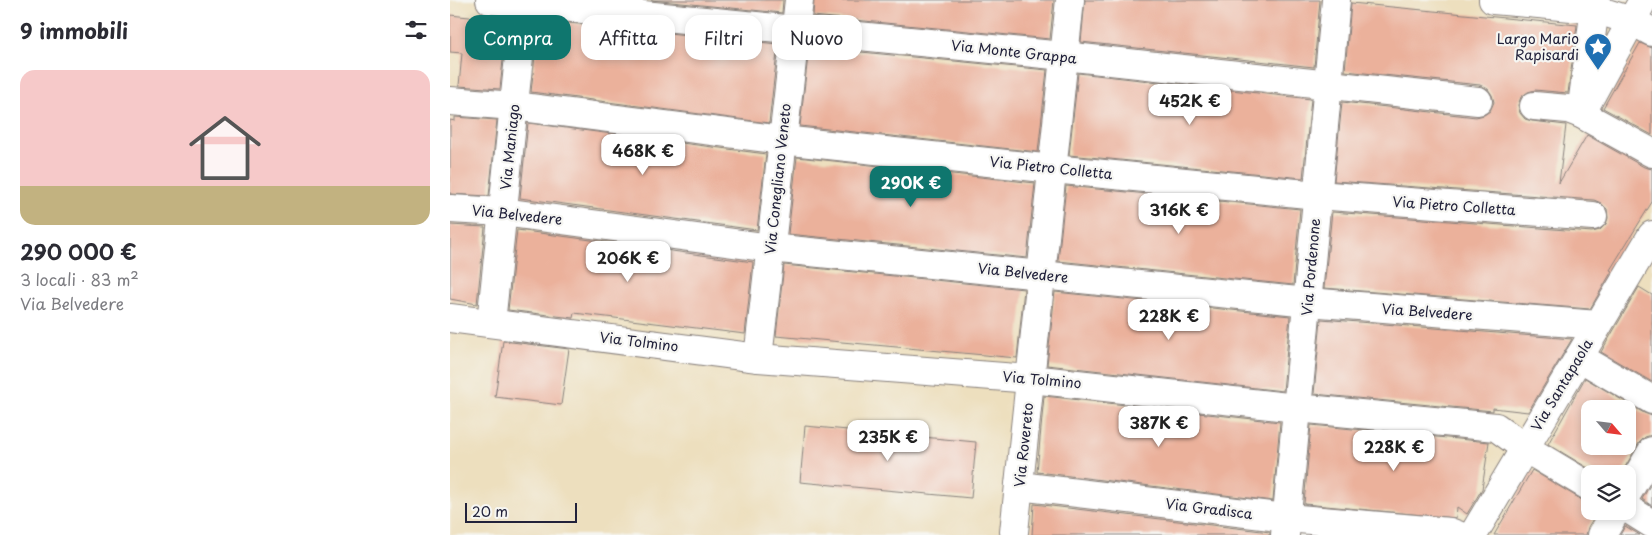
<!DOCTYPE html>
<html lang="it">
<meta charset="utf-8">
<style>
:root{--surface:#fff;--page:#f7f7f7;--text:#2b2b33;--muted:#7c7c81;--line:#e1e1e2;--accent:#0f766e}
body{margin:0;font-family:"Playpen Sans",sans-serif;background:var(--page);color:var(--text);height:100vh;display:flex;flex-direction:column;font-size:19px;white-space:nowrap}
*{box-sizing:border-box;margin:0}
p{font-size:16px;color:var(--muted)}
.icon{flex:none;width:28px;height:28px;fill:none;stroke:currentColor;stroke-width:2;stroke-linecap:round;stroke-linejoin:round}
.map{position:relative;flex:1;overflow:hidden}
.panel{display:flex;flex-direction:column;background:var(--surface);width:450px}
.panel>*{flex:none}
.top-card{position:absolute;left:15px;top:15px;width:475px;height:45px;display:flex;gap:10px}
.needle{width:32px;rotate:118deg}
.controls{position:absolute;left:1131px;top:400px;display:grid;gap:10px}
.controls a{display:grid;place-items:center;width:55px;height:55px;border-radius:10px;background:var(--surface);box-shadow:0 2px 8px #0003;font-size:25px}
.scale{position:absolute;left:15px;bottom:12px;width:112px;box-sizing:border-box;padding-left:5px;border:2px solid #22223b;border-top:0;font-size:14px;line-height:18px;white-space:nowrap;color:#22223b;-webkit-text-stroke:4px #f6f6f2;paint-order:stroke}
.price{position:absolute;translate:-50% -42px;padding:0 11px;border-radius:10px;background:#fff;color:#222;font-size:16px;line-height:32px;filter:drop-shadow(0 1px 2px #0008)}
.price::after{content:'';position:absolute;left:50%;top:30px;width:15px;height:11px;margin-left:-8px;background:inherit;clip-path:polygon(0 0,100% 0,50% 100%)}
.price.current{background:var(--accent);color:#fff}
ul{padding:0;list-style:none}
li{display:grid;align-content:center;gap:10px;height:265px;padding:0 20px}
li+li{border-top:1px solid var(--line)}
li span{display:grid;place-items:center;height:155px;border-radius:15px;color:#555}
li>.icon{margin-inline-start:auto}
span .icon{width:90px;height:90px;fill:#fffc;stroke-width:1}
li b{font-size:21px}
h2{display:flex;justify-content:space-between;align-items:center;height:60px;padding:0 20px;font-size:21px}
.chip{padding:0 18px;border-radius:15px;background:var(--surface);box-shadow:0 2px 8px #0003;font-size:18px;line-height:45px}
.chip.current{background:var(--accent);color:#fff}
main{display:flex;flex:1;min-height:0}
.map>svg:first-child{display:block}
.building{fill:#ebb19b;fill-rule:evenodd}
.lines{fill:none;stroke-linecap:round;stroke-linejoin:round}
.minor-casing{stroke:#88807c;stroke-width:30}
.minor{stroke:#fff;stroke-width:28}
.labels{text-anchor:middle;stroke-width:4.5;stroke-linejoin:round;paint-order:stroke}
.poi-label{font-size:14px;fill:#22223b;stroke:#f6f6f2;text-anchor:end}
.street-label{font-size:14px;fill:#22223b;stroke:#f6f6f2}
</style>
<main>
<section class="panel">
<h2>9 immobili<svg class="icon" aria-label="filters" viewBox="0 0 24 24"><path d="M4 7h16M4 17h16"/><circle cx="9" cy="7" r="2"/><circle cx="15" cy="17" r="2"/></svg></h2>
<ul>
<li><span style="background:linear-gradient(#f6c9c9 75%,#c2b280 0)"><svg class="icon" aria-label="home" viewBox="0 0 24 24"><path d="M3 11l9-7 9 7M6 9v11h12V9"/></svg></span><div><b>290 000 €</b><p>3 locali · 83 m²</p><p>Via Belvedere</p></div></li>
</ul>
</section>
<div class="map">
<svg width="1202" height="535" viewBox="0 0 1202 535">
<rect width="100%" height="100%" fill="#f6f6f2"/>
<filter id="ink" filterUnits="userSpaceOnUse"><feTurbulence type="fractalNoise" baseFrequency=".02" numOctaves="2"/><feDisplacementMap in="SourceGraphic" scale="10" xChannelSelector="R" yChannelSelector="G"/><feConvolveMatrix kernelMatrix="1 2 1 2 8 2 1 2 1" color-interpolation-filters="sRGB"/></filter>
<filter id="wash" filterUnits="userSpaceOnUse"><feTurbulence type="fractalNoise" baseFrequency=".0096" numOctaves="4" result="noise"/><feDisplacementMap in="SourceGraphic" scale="20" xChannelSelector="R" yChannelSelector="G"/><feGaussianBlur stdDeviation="1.12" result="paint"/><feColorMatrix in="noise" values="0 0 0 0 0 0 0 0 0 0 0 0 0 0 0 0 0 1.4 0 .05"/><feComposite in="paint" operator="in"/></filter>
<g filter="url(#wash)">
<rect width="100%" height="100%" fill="#eddfbe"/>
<g id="blocks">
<g class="building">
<path d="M201,0H333L332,13Z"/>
<path d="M364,0H604L600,39L363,16Z"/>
<path d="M635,0H870L864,67L631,42Z"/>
<path d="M901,3L1127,25L1118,93L1085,90L1078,92L1071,97L1068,105L1070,113L1075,119L1082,121L1116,125L1109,183L1137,135L1194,167L1202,169V202L1160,270L1162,271L1140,309L874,288L882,212L1142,232L1150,230L1156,224L1158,218L1157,209L1151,203L1144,200L884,181L892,102L1026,117L1034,115L1040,111L1044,102L1042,95L1038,89L1030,85L895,71Z"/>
<path d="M0,15L57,21L50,89L9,86L12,53L0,52Z"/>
<path d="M89,20L328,44L319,123L81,92Z"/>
<path d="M1190,43L1202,48V135L1153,108Z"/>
<path d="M359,47L597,70L588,152L350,126Z"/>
<path d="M628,73L861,99L853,178L619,155Z"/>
<path d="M5,117L47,120L39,196L0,194V120L5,121Z"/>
<path d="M78,123L316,154L307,230L70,198Z"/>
<path d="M347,157L585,183L577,258L338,234Z"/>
<path d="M616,186L850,209L843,285L608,261Z"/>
<path d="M0,225L35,227L27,304L0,299Z"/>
<path d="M67,230L303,262L295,334L124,313L123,318L58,310Z"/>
<path d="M334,265L574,289L567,358L326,336Z"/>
<path d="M1189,287L1202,295V382L1151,352Z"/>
<path d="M605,292L840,316L833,391L597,365Z"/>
<path d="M871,319L1122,339L1078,412L1043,408V411L864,394Z"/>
<path d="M53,341L119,349L111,405L45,397Z"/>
<path d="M1135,378L1194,413L1202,416V435L1195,437L1189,443L1171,474H1148L1098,444ZM1140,409H1178V446H1140Z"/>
<path d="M594,396L830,422L823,501L587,472Z"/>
<path d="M861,425L1039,442L1032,489L1017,514L1007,507L1006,518L854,504Z"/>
<path d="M355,426L526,442L521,498L350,482Z"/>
<path d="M1082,470L1132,500L1140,503V511H1148L1138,527L1136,535H1044Z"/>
<path d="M1202,482V506L1192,499Z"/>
<path d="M584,504L820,532V535H582Z"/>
<path d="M1175,526L1190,535H1170Z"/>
</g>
</g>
</g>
<g filter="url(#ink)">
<use href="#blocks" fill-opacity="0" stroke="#88807c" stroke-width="1"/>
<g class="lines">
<defs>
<g id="minor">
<path d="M40,0L614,56L1028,101"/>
<path d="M1043,0L1144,9L1182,21L1202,32"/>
<path d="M1133,98L1146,0"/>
<path d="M0,101L64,106L332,140L603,169L867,195L1143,216"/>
<path d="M1084,106L1118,109L1131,114L1202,153"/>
<path d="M1131,114L1193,0"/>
<path d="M0,209L53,212L320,248L591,275L858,302L1148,325"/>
<path d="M0,318L308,358L581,379L847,408L1046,427L1075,448L1140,487"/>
<path d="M41,323L75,0"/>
<path d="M1129,357L1202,400"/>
<path d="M308,358L349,0"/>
<path d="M569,486L837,518L1000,532L1008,535"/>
<path d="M1178,492L1202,451"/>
<path d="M1178,509L1202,524"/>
<path d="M564,532L620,0"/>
<path d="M835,535L886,0"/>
<path d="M1023,535L1202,235"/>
<path d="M1152,535L1166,511"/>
</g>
</defs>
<use href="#minor" class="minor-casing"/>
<use href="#minor" class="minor"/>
</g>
</g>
<defs>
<symbol id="sight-pin" viewBox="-11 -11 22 30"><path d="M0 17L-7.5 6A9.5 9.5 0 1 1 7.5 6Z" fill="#1f6fb2" stroke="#f6f6f2"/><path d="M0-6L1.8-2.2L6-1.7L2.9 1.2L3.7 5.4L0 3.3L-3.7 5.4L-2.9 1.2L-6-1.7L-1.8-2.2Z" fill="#fff"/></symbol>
</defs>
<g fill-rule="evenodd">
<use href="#sight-pin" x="1132" y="31" width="32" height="43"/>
</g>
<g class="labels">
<g class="poi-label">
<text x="1129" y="44">Largo Mario<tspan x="1129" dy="16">Rapisardi</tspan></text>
</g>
<g class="street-label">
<text transform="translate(564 52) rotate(6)" y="5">Via Monte Grappa</text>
<text transform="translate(60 147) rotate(-84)" y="5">Via Maniago</text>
<text transform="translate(601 168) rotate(6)" y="5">Via Pietro Colletta</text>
<text transform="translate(328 179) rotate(-84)" y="5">Via Conegliano Veneto</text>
<text transform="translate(1004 206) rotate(4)" y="5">Via Pietro Colletta</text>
<text transform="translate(67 215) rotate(6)" y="5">Via Belvedere</text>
<text transform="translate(861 267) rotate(-85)" y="5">Via Pordenone</text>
<text transform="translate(573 273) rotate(6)" y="5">Via Belvedere</text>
<text transform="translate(977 312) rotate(4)" y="5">Via Belvedere</text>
<text transform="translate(189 342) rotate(7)" y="5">Via Tolmino</text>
<text transform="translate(592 380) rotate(5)" y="5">Via Tolmino</text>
<text transform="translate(1112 385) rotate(-59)" y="5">Via Santapaola</text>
<text transform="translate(574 445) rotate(-84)" y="5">Via Rovereto</text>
<text transform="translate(759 509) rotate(7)" y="5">Via Gradisca</text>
</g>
</g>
</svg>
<div class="controls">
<a><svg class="needle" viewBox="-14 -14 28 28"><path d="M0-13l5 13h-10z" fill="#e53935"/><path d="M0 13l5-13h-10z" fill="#7c7c81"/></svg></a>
<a><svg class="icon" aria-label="layers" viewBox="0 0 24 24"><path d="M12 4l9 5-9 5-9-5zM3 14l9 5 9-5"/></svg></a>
</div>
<div class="scale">20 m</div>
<b class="price" style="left:740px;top:126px">452K €</b>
<b class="price" style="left:193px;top:176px">468K €</b>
<b class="price current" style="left:461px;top:208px">290K €</b>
<b class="price" style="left:729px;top:235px">316K €</b>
<b class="price" style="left:178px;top:283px">206K €</b>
<b class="price" style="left:719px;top:341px">228K €</b>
<b class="price" style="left:709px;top:448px">387K €</b>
<b class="price" style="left:438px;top:462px">235K €</b>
<b class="price" style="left:944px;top:472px">228K €</b>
<div class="top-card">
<a class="chip current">Compra</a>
<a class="chip">Affitta</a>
<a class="chip">Filtri</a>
<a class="chip">Nuovo</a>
</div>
</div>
</main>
